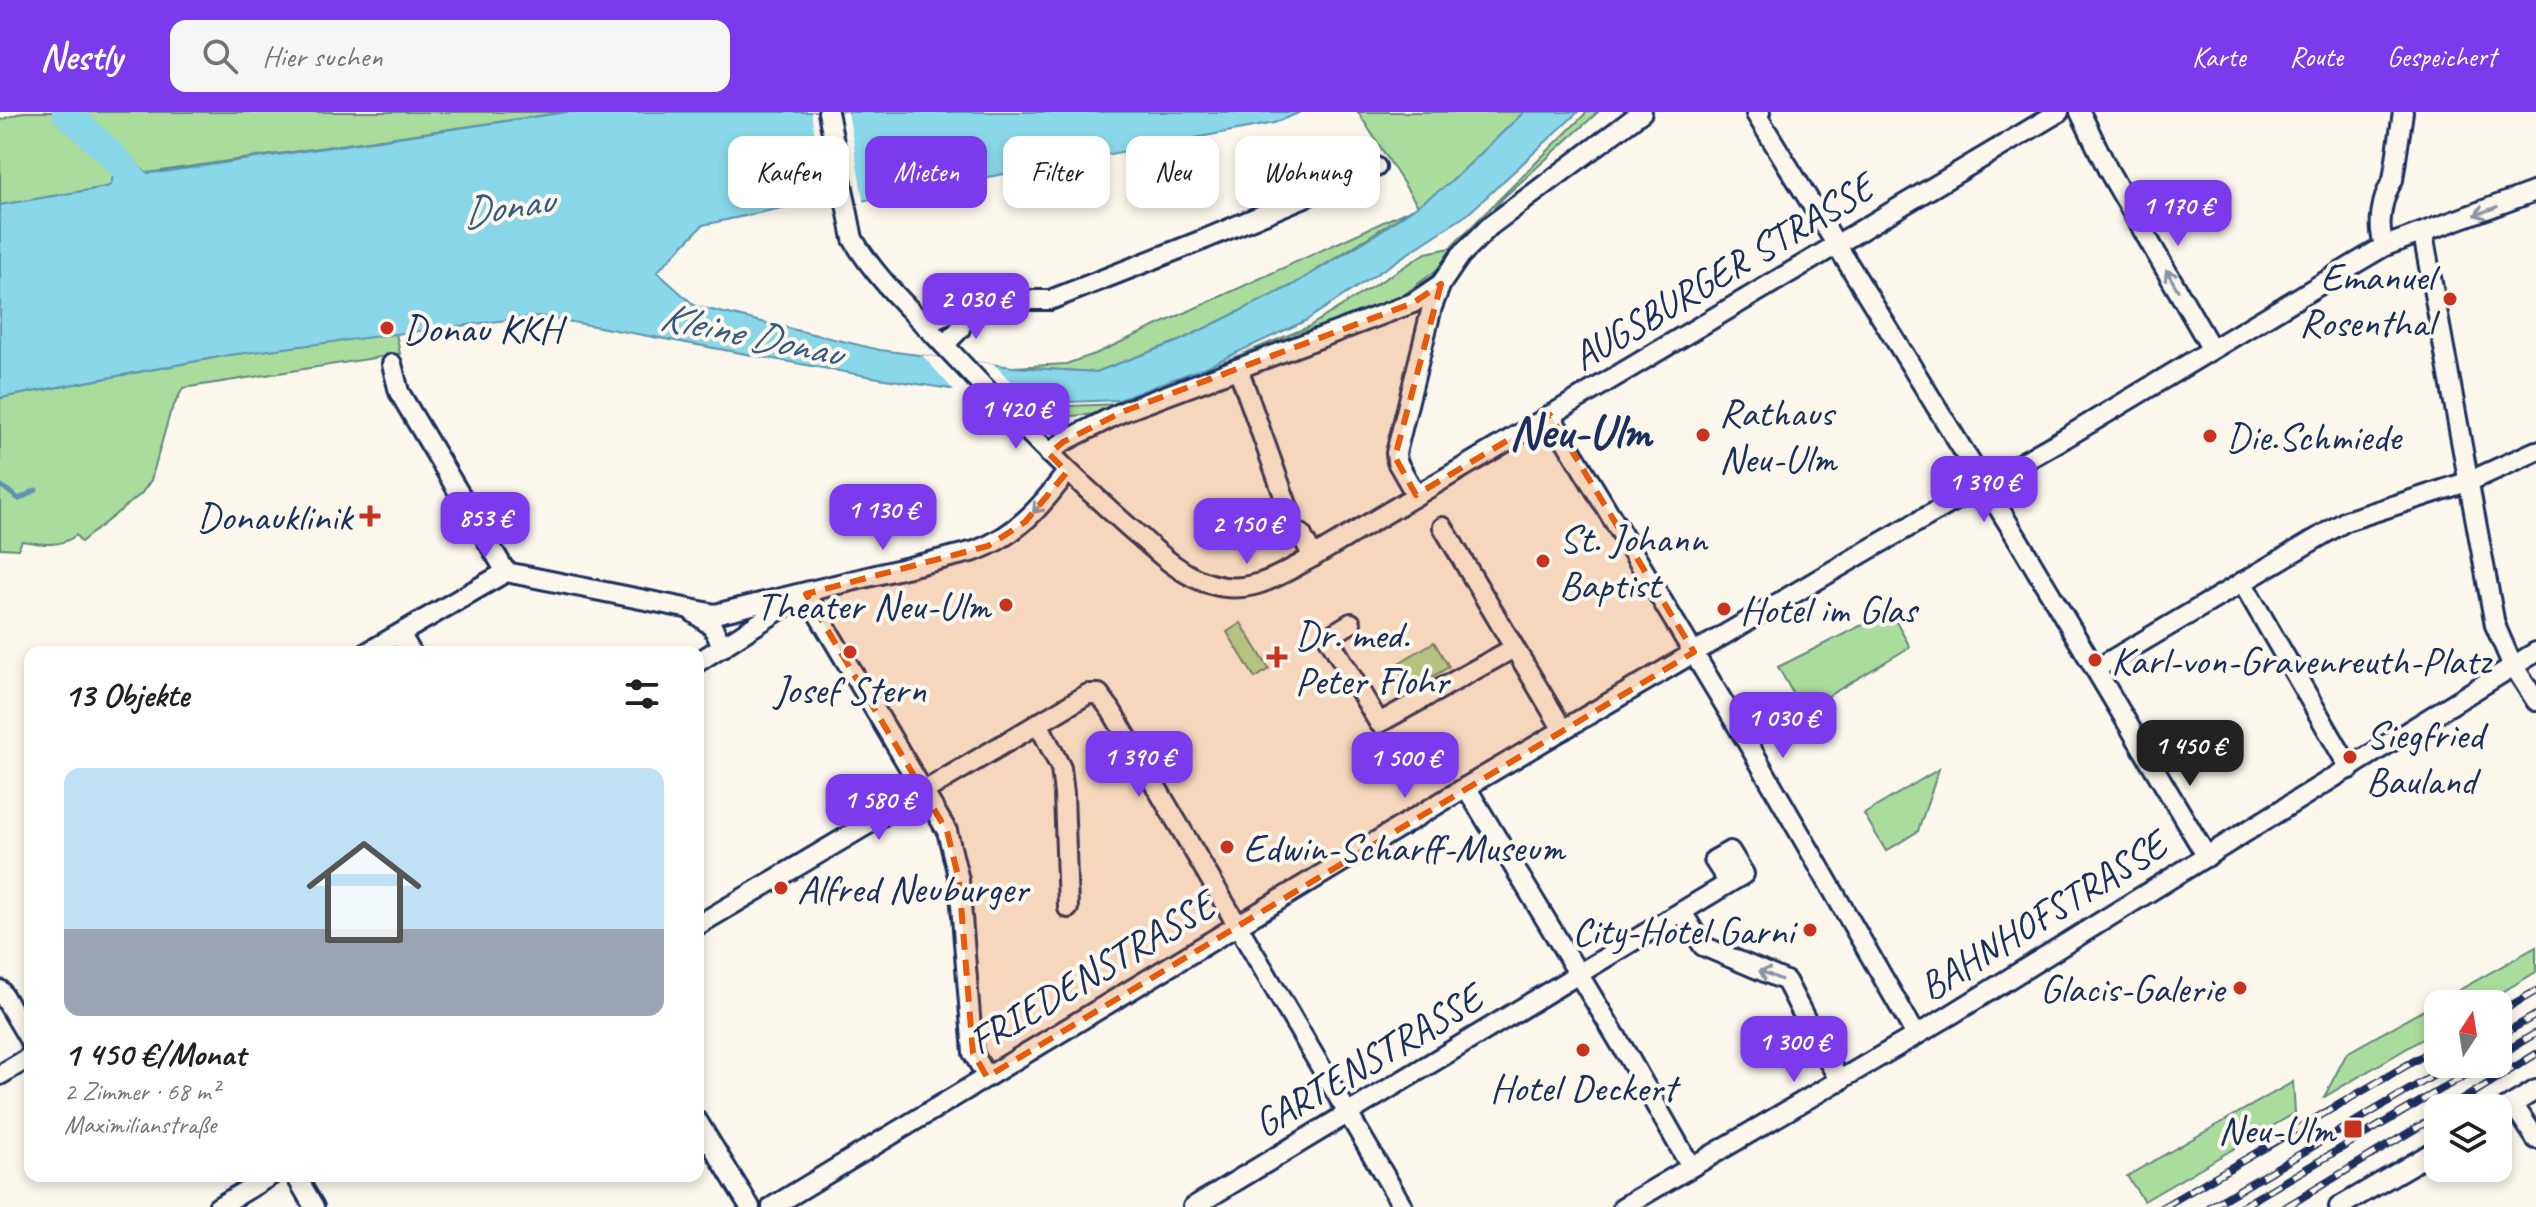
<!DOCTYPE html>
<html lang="de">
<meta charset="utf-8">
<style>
:root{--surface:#fff;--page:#f6f6f6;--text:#202124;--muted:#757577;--line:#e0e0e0;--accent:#7c3aed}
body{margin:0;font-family:Caveat,sans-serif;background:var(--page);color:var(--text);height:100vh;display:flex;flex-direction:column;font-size:30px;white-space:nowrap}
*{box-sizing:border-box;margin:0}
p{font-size:26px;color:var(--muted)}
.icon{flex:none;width:44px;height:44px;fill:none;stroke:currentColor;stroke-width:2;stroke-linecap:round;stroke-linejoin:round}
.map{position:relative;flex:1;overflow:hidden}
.details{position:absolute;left:24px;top:534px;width:680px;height:536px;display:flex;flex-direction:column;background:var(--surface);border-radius:16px;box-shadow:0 4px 12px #0003}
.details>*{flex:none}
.hud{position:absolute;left:728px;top:24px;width:760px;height:72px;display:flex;gap:16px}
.needle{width:52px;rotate:12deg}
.fabs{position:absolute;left:2424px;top:878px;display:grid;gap:16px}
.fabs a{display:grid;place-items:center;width:88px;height:88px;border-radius:16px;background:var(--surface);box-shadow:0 4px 12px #0003;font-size:40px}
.price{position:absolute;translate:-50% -68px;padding:0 18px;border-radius:16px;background:var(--accent);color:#fff;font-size:26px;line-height:52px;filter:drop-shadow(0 2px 4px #0008)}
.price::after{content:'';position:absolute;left:50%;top:48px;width:24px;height:18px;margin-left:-12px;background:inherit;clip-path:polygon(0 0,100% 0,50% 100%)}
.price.on{background:#222;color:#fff}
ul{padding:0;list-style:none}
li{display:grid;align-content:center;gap:16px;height:424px;padding:0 40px}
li+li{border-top:2px solid var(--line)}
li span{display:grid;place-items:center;height:248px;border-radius:16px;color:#555}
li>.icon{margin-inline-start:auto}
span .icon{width:144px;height:144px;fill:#fffc;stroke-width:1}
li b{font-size:34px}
h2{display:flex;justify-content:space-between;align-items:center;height:96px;padding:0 40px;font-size:34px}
.chip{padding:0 28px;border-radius:16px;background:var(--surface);box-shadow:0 4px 12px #0003;font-size:28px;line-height:72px}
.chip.on{background:var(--accent);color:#fff}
header{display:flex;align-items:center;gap:48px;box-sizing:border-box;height:112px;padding:0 40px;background:var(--accent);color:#fff}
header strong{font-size:38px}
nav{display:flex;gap:44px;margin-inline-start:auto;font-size:28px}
.search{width:560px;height:72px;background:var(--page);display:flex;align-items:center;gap:20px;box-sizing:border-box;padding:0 28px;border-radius:16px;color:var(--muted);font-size:30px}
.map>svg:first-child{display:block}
.green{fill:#aadc9d;stroke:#62867e;stroke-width:2}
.water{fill:#89d7e8;stroke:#5d94b1;stroke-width:2}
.pier{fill:#fbf7ec}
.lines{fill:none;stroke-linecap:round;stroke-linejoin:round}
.stream{stroke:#5d94b1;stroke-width:5}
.river{stroke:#89d7e8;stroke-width:28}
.minor-casing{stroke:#1b2f5e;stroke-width:24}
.minor{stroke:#fbf7ec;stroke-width:18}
.rail-casing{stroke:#1b2f5e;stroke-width:8}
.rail{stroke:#fbf7ec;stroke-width:5;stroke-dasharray:15;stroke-linecap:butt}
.oneway{stroke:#8b93a5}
.marked{fill:#e8590c;fill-opacity:0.2;stroke:#e8590c;stroke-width:6;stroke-dasharray:16 10;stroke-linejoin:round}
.poi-dot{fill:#c8321e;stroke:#fbf7ec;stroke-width:3}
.labels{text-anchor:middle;stroke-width:8;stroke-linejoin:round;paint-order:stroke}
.street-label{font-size:40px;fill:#1b2f5e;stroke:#fbf7ec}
.poi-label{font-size:40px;fill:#1b2f5e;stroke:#fbf7ec;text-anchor:start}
.water-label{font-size:42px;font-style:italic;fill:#365980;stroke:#fbf7ec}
.district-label{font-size:48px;font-weight:bold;fill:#1b2f5e;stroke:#fbf7ec}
</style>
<header>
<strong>Nestly</strong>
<div class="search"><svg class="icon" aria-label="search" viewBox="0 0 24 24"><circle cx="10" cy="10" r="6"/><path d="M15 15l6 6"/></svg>Hier suchen</div>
<nav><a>Karte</a><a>Route</a><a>Gespeichert</a></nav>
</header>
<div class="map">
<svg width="2536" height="1095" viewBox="0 0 2536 1095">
<rect width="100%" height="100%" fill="#fbf7ec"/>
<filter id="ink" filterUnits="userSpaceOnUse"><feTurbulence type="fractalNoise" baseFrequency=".0125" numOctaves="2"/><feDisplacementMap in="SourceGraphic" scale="16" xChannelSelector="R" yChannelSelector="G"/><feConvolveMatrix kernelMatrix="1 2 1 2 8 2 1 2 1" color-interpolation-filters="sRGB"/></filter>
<g filter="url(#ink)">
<g class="green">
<path d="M23,0H567L147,61L107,75L0,93V8Z"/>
<path d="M1358,0H1524L1450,71L1418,94Z"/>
<path d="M1587,0H1598L1503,86L1452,146L1380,201L1122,300L1047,306L1031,292L1044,295L1120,292L1308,215L1426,141L1450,136Z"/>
<path d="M1414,96L1293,173L1179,229L1096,260L1013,255L1066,252L1095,242Z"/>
<path d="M396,221L400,242L183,276L170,301L151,368L141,382L81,430L76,423C61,436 41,432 22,429L18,437L0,436V286L229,243Z"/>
<path d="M1890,499L1910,535L1803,599L1778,555Z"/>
<path d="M1241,511L1269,557L1255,566L1227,520Z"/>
<path d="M1434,530L1449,555L1410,578L1395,553Z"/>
<path d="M1939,657L1918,719L1886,739L1864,702Z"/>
<path d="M2536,835V860L2482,892H2438V918L2324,985L2347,941Z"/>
<path d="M2293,970L2295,1001L2144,1089L2127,1064Z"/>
</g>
<path class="water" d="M567,0H1301L1274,11L845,92L842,83L703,113L657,160L695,194L880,238L1013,255L1096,260L1179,229L1291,174L1375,123L1450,71L1524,0H1578L1468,102L1305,209L1208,254L1119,288L1042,291L872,265L539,204L229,243L0,286V93L107,75L111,72L113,64L138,54L147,61L163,60Z"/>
<g class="pier">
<path d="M811,0H848L864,93L844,96L840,87L826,90Z"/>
<path d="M922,243L994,252L1034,294L957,282Z"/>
</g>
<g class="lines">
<path class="stream" d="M0,373L19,387L36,378"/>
<path class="river" d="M66,0L117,48L149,86"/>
<defs>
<g id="minor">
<path d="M828,0L853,127C876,167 912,199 944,233C1004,297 1065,359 1131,417C1155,437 1180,464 1211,472C1250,484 1280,463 1313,445L2059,0"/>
<path d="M1760,0L1756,2L2019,429L2207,745"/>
<path d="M2080,0L2108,58L2211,236"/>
<path d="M2423,122L2495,513L2511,550L2536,589"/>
<path d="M2385,134C2376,115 2382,85 2393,68L2403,0"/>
<path d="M973,193L999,188H1050L1205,127L1376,55"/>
<path d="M924,212L949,202L966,199L960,217L944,233"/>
<path d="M392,252L399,280L506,460"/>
<path d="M1239,259L1289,398"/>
<path d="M1550,303L1749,633L1916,923"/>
<path d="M1049,342L1063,330L1122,300L1413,191L1441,172"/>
<path d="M1416,383L1397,350L1396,341L1432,195L1441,172L1460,144L1490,114L1642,0"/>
<path d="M1443,415L1563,618"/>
<path d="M1301,422L1313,445"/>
<path d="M2242,470L2350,657"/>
<path d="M806,482L947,719L959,768L973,941L987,965"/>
<path d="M693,500L712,514L723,535"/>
<path d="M1351,511L1328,525L1379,611L1514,536"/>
<path d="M400,522L411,540"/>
<path d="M368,540L506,460L715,502L975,439C1016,424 1042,394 1067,360"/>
<path d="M698,550L797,487"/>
<path d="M2096,557L2346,409L2470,369L2536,339"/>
<path d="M1038,611L1061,656L1064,682L1068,796"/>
<path d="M1466,675L1629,946L1691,1055"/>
<path d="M1682,800L1703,834L1786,869L1811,918"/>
<path d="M698,813L1088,582H1099L1111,598L1403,1095"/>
<path d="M0,878L30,929"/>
<path d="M1824,941L1840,969"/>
<path d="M0,963L30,945"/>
<path d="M2513,992L2536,1027"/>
<path d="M2498,1001L2536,978"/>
<path d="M698,1010L750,1095"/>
<path d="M296,1064L314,1095"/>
<path d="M218,1095L270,1064"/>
<path d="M772,1095L1466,675L1868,438L2065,326L2361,148L2385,134L2536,79"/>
<path d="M1193,1095C1372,988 1550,879 1729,771L1744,762L1730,739L1714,748L1729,771"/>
<path d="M1623,1095L1949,904L2536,540"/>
<path d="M2339,1095L2438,1037"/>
</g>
</defs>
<use href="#minor" class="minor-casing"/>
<use href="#minor" class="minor"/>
<defs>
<g id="rail">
<path d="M2498,901L2536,879"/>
<path d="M2498,925L2536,903"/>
<path d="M2498,944L2536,921"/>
<path d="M2449,996L2536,942"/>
<path d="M2163,1095L2438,935"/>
<path d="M2210,1095L2453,952"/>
<path d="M2241,1095L2484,952"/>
<path d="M2286,1095L2438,1003"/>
</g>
</defs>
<use href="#rail" class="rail-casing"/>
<use href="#rail" class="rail"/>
</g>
<defs><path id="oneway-shaft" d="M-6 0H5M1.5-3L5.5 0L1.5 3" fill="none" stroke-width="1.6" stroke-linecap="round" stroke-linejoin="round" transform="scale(2)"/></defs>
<g class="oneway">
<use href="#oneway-shaft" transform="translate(2486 99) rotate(159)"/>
<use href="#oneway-shaft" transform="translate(2172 168) rotate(-120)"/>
<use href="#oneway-shaft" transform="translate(1041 392) rotate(132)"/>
<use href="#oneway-shaft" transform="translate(1770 863) rotate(-157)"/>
</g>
</g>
<path class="marked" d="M1441,172L1395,345L1416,383L1550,303L1694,540L987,965L973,941L959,768L947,719L806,482L988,434L1025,410L1067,360L1049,342L1063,330L1122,300L1413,191Z"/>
<g class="poi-dot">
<circle cx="2450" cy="187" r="8"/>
<circle cx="387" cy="216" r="8"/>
<circle cx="1703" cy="323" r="8"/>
<circle cx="2210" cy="324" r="8"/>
<path d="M366 392h8v8h8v8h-8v8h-8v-8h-8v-8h8z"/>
<circle cx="1543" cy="449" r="8"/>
<circle cx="1006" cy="493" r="8"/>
<circle cx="1724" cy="497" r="8"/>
<circle cx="850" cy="540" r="8"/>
<path d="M1273 533h8v8h8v8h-8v8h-8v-8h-8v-8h8z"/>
<circle cx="2095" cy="548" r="8"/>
<circle cx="2350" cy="645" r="8"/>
<circle cx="1227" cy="735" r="8"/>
<circle cx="781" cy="776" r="8"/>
<circle cx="1810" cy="818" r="8"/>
<circle cx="2240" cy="876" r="8"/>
<circle cx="1583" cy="938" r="8"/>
<rect x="2343" y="1007" width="20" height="20" rx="4"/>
</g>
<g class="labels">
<g class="street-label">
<text transform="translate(1722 159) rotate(-31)" y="14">AUGSBURGER STRASSE</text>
<text transform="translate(2042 803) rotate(-32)" y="14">BAHNHOFSTRASSE</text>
<text transform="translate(1091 860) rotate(-31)" y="14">FRIEDENSTRASSE</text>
<text transform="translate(1367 948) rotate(-31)" y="14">GARTENSTRASSE</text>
</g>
<g class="poi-label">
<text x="2434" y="178" text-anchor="end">Emanuel<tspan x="2434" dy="46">Rosenthal</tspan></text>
<text x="403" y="230">Donau KKH</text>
<text x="1719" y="314">Rathaus<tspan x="1719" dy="46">Neu-Ulm</tspan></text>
<text x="2226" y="338">Die.Schmiede</text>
<text x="352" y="418" text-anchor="end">Donauklinik</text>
<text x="1559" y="440">St. Johann<tspan x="1559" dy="46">Baptist</tspan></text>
<text x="990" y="507" text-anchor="end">Theater Neu-Ulm</text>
<text x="1740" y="511">Hotel im Glas</text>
<text x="1295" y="536">Dr. med.<tspan x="1295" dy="46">Peter Flohr</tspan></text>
<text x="2111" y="562">Karl-von-Gravenreuth-Platz</text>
<text x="850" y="591" text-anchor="middle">Josef Stern</text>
<text x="2366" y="636">Siegfried<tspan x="2366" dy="46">Bauland</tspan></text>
<text x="1243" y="749">Edwin-Scharff-Museum</text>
<text x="797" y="790">Alfred Neuburger</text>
<text x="1794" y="832" text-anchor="end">City-Hotel Garni</text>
<text x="2224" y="890" text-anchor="end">Glacis-Galerie</text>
<text x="1583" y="989" text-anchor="middle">Hotel Deckert</text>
<text x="2335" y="1031" text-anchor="end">Neu-Ulm</text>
</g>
<g class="water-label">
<text transform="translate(507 93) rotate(-9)" y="15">Donau</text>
<text transform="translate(751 221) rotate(12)" y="15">Kleine Donau</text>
</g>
<g class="district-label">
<text x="1580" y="336">Neu-Ulm</text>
</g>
</g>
</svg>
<div class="fabs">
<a><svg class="needle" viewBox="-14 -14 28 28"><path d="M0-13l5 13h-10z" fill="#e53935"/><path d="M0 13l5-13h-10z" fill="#757577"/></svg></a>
<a><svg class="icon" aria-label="layers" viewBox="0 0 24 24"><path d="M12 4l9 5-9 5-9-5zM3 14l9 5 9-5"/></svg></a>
</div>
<b class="price" style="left:2178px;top:136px">1 170 €</b>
<b class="price" style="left:976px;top:229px">2 030 €</b>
<b class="price" style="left:1016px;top:339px">1 420 €</b>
<b class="price" style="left:1984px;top:412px">1 390 €</b>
<b class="price" style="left:883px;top:440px">1 130 €</b>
<b class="price" style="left:485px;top:448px">853 €</b>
<b class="price" style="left:1247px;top:454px">2 150 €</b>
<b class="price" style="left:1783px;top:648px">1 030 €</b>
<b class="price on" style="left:2190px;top:676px">1 450 €</b>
<b class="price" style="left:1139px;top:687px">1 390 €</b>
<b class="price" style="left:1405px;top:688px">1 500 €</b>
<b class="price" style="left:879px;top:730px">1 580 €</b>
<b class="price" style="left:1794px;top:972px">1 300 €</b>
<div class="hud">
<a class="chip">Kaufen</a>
<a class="chip on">Mieten</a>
<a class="chip">Filter</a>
<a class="chip">Neu</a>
<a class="chip">Wohnung</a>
</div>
<section class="details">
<h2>13 Objekte<svg class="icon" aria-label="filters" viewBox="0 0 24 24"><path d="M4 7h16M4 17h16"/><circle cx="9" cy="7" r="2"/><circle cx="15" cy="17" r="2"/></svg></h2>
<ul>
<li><span style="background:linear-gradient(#bfe0f5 65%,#9aa5b1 0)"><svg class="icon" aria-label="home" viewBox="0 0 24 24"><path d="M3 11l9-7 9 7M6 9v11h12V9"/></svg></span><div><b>1 450 €/Monat</b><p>2 Zimmer · 68 m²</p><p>Maximilianstraße</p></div></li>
</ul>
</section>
</div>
